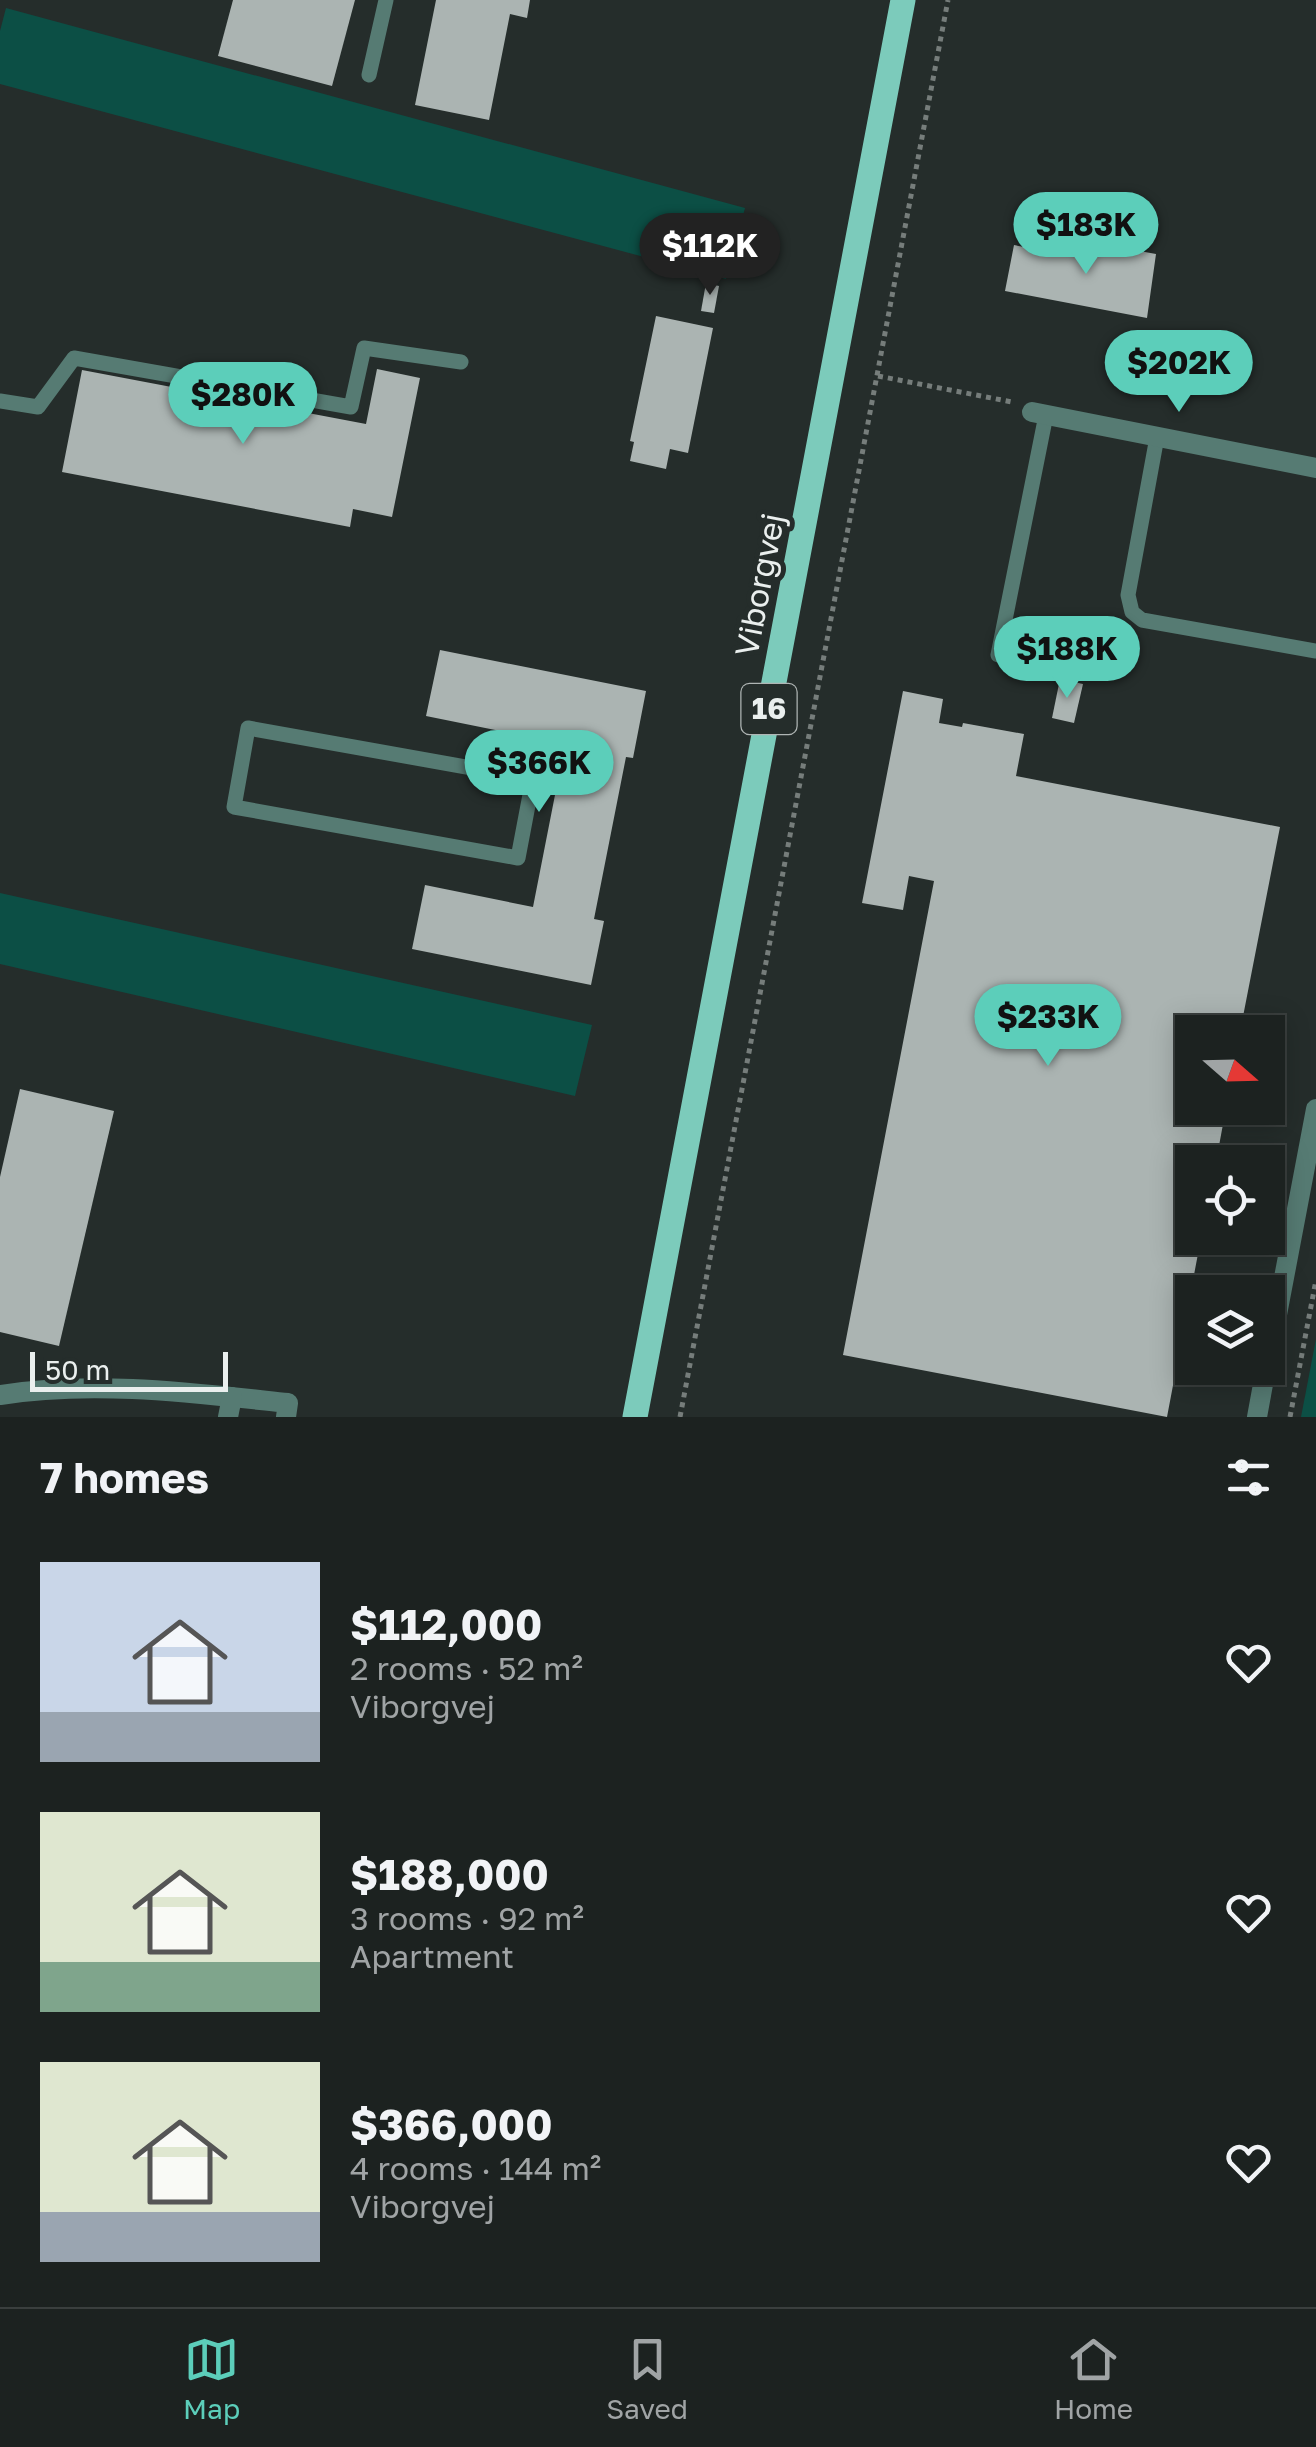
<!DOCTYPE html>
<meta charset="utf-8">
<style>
:root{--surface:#1c2220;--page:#292f2d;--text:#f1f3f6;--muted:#a0a4a5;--line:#3a3f3e;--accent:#5cceba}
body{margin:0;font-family:"Golos Text",sans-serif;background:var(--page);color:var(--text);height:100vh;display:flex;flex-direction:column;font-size:38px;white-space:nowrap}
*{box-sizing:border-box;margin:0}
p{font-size:32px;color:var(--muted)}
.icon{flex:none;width:55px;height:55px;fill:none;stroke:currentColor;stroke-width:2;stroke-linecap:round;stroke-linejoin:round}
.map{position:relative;height:1417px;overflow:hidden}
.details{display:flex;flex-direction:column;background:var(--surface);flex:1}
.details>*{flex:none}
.needle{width:65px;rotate:110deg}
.tools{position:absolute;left:1175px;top:1015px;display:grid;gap:20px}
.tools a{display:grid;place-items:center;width:110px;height:110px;border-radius:0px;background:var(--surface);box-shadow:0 5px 25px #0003,0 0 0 2px var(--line);font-size:50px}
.scale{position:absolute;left:30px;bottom:25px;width:198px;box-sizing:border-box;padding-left:10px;border:5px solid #eaefee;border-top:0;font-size:28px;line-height:35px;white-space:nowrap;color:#eaefee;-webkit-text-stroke:8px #252d2b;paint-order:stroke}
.price{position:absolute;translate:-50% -85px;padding:0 22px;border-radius:35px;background:var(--accent);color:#111;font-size:32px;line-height:65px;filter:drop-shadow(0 2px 5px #0008)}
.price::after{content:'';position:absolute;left:50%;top:60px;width:30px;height:22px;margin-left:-15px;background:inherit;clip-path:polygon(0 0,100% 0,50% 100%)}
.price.on{background:#222;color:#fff}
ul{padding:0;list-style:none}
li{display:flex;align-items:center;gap:30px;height:250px;padding:0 40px}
li span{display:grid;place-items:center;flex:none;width:280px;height:200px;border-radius:0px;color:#555}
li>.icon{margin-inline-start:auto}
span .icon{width:120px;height:120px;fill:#fffc;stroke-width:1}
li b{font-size:42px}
h2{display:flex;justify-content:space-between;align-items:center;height:120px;padding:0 40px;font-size:42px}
.tab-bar{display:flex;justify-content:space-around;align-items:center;height:140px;border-top:2px solid var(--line);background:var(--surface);font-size:28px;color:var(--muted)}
.tab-bar a{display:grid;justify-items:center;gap:5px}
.tab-bar .on{color:var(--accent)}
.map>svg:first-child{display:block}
.green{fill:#0c4f45}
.building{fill:#abb4b2}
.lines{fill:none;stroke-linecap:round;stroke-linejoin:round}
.path{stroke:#767d7b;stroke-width:5;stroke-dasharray:5 5;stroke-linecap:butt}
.service{stroke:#567b73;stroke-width:15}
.minor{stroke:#567b73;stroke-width:20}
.tertiary{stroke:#567b73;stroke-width:20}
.primary{stroke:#7ccbbb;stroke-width:25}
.labels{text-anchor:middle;stroke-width:10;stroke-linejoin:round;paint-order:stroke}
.shield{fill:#252d2b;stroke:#afb5b4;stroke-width:2.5}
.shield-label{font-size:30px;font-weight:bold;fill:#eaefee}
.street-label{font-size:32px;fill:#eaefee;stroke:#252d2b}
</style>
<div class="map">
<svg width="1316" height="1417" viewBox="0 0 1316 1417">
<rect width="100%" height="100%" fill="#252d2b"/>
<g class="green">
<path d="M6,8L745,208L726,279L0,84V31Z"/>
<path d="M0,893L592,1025L575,1096L0,964Z"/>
<path d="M1316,1339V1417H1301Z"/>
</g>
<g class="building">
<path d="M233,0H355L332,86L218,56Z"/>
<path d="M436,0H530L527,18L510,14L489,120L415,105Z"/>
<path d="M1079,240L1156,254L1147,318L1005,291L1014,245L1076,257Z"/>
<path d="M706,283L719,286L714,313L701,311Z"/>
<path d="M656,316L713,328L688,453L670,449L666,469L630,461L634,442L630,441Z"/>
<path d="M377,369L420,378L392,517L353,509L350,527L62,472L82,370L366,424Z"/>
<path d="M440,650L646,691L633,758L626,757L594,919L604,921L591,985L412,949L425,885L533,907L565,744L426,716Z"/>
<path d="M1060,679L1083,684L1074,723L1052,718Z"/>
<path d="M903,691L943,699L939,723L962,727L963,723L1024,734L1016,776L1280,827L1240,1032H1192V1108H1226L1216,1162H1192V1238H1201L1167,1417L843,1355L934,881L909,876L903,910L862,903Z"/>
<path d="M20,1089L114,1111L59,1346L0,1332V1177Z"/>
</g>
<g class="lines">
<g class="path">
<path d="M878,376L1012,402"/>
<path d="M680,1417L948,0"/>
<path d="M1290,1417L1316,1280"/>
</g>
<g class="service">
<path d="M369,75L386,0"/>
<path d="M0,401L38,407L74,358L351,407L364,348L461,362"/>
<path d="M1157,437L1128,595L1132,612L1142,620L1316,651"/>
<path d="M998,655L1046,415"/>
<path d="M248,728L533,779L518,858L234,807Z"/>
</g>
<g class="minor">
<path d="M1032,412L1316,468"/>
<path d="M0,1395C94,1380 194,1393 288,1403L286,1417"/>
<path d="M228,1417L232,1397"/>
</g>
<g class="tertiary">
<path d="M1268,1362L1316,1109"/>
<path d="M1257,1417L1266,1368"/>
</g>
<path class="primary" d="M635,1417L903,0"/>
</g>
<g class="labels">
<rect class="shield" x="741.5" y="684" width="55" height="50" rx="8"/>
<g class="shield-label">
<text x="769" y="719">16</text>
</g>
<g class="street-label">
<text transform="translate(760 585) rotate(-79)" y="11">Viborgvej</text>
</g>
</g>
</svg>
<div class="tools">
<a><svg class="needle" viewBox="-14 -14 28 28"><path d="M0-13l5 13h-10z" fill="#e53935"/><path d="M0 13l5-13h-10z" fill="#a0a4a5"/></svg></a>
<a><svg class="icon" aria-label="locate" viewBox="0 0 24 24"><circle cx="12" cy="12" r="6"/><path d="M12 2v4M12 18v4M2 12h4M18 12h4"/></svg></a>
<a><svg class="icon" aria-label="layers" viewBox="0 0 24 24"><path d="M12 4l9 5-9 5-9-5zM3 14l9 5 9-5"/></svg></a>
</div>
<div class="scale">50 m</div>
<b class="price" style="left:1086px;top:277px">$183K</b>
<b class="price on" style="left:710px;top:298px">$112K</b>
<b class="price" style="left:1179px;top:415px">$202K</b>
<b class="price" style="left:243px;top:447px">$280K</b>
<b class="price" style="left:1067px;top:701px">$188K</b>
<b class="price" style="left:539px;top:815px">$366K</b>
<b class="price" style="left:1048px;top:1069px">$233K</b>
</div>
<section class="details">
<h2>7 homes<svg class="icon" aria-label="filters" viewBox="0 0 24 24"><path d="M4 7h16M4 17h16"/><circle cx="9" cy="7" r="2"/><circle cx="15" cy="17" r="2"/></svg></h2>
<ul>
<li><span style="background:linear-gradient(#c9d6e8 75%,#9aa5b1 0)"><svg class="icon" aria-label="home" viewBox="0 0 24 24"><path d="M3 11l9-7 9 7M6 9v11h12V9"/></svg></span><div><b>$112,000</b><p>2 rooms · 52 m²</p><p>Viborgvej</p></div><svg class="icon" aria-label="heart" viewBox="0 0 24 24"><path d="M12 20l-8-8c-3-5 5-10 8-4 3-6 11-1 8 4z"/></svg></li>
<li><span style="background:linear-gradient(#dfe7d0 75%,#7fa58c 0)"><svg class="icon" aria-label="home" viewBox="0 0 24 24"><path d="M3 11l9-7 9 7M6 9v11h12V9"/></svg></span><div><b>$188,000</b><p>3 rooms · 92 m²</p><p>Apartment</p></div><svg class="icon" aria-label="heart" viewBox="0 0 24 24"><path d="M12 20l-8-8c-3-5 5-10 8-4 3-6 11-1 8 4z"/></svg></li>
<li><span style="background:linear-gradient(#dfe7d0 75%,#9aa5b1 0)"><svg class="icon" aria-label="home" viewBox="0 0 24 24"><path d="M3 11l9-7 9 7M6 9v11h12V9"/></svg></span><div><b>$366,000</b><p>4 rooms · 144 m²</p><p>Viborgvej</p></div><svg class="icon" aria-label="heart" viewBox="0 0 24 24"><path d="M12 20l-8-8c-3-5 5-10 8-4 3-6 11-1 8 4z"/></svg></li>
</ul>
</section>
<nav class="tab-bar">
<a class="on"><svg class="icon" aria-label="map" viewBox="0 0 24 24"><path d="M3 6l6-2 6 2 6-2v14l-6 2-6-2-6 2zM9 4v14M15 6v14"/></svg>Map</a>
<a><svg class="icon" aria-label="saved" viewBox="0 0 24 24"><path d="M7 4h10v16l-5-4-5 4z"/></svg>Saved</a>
<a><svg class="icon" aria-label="home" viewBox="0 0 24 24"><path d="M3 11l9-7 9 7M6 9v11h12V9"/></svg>Home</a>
</nav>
